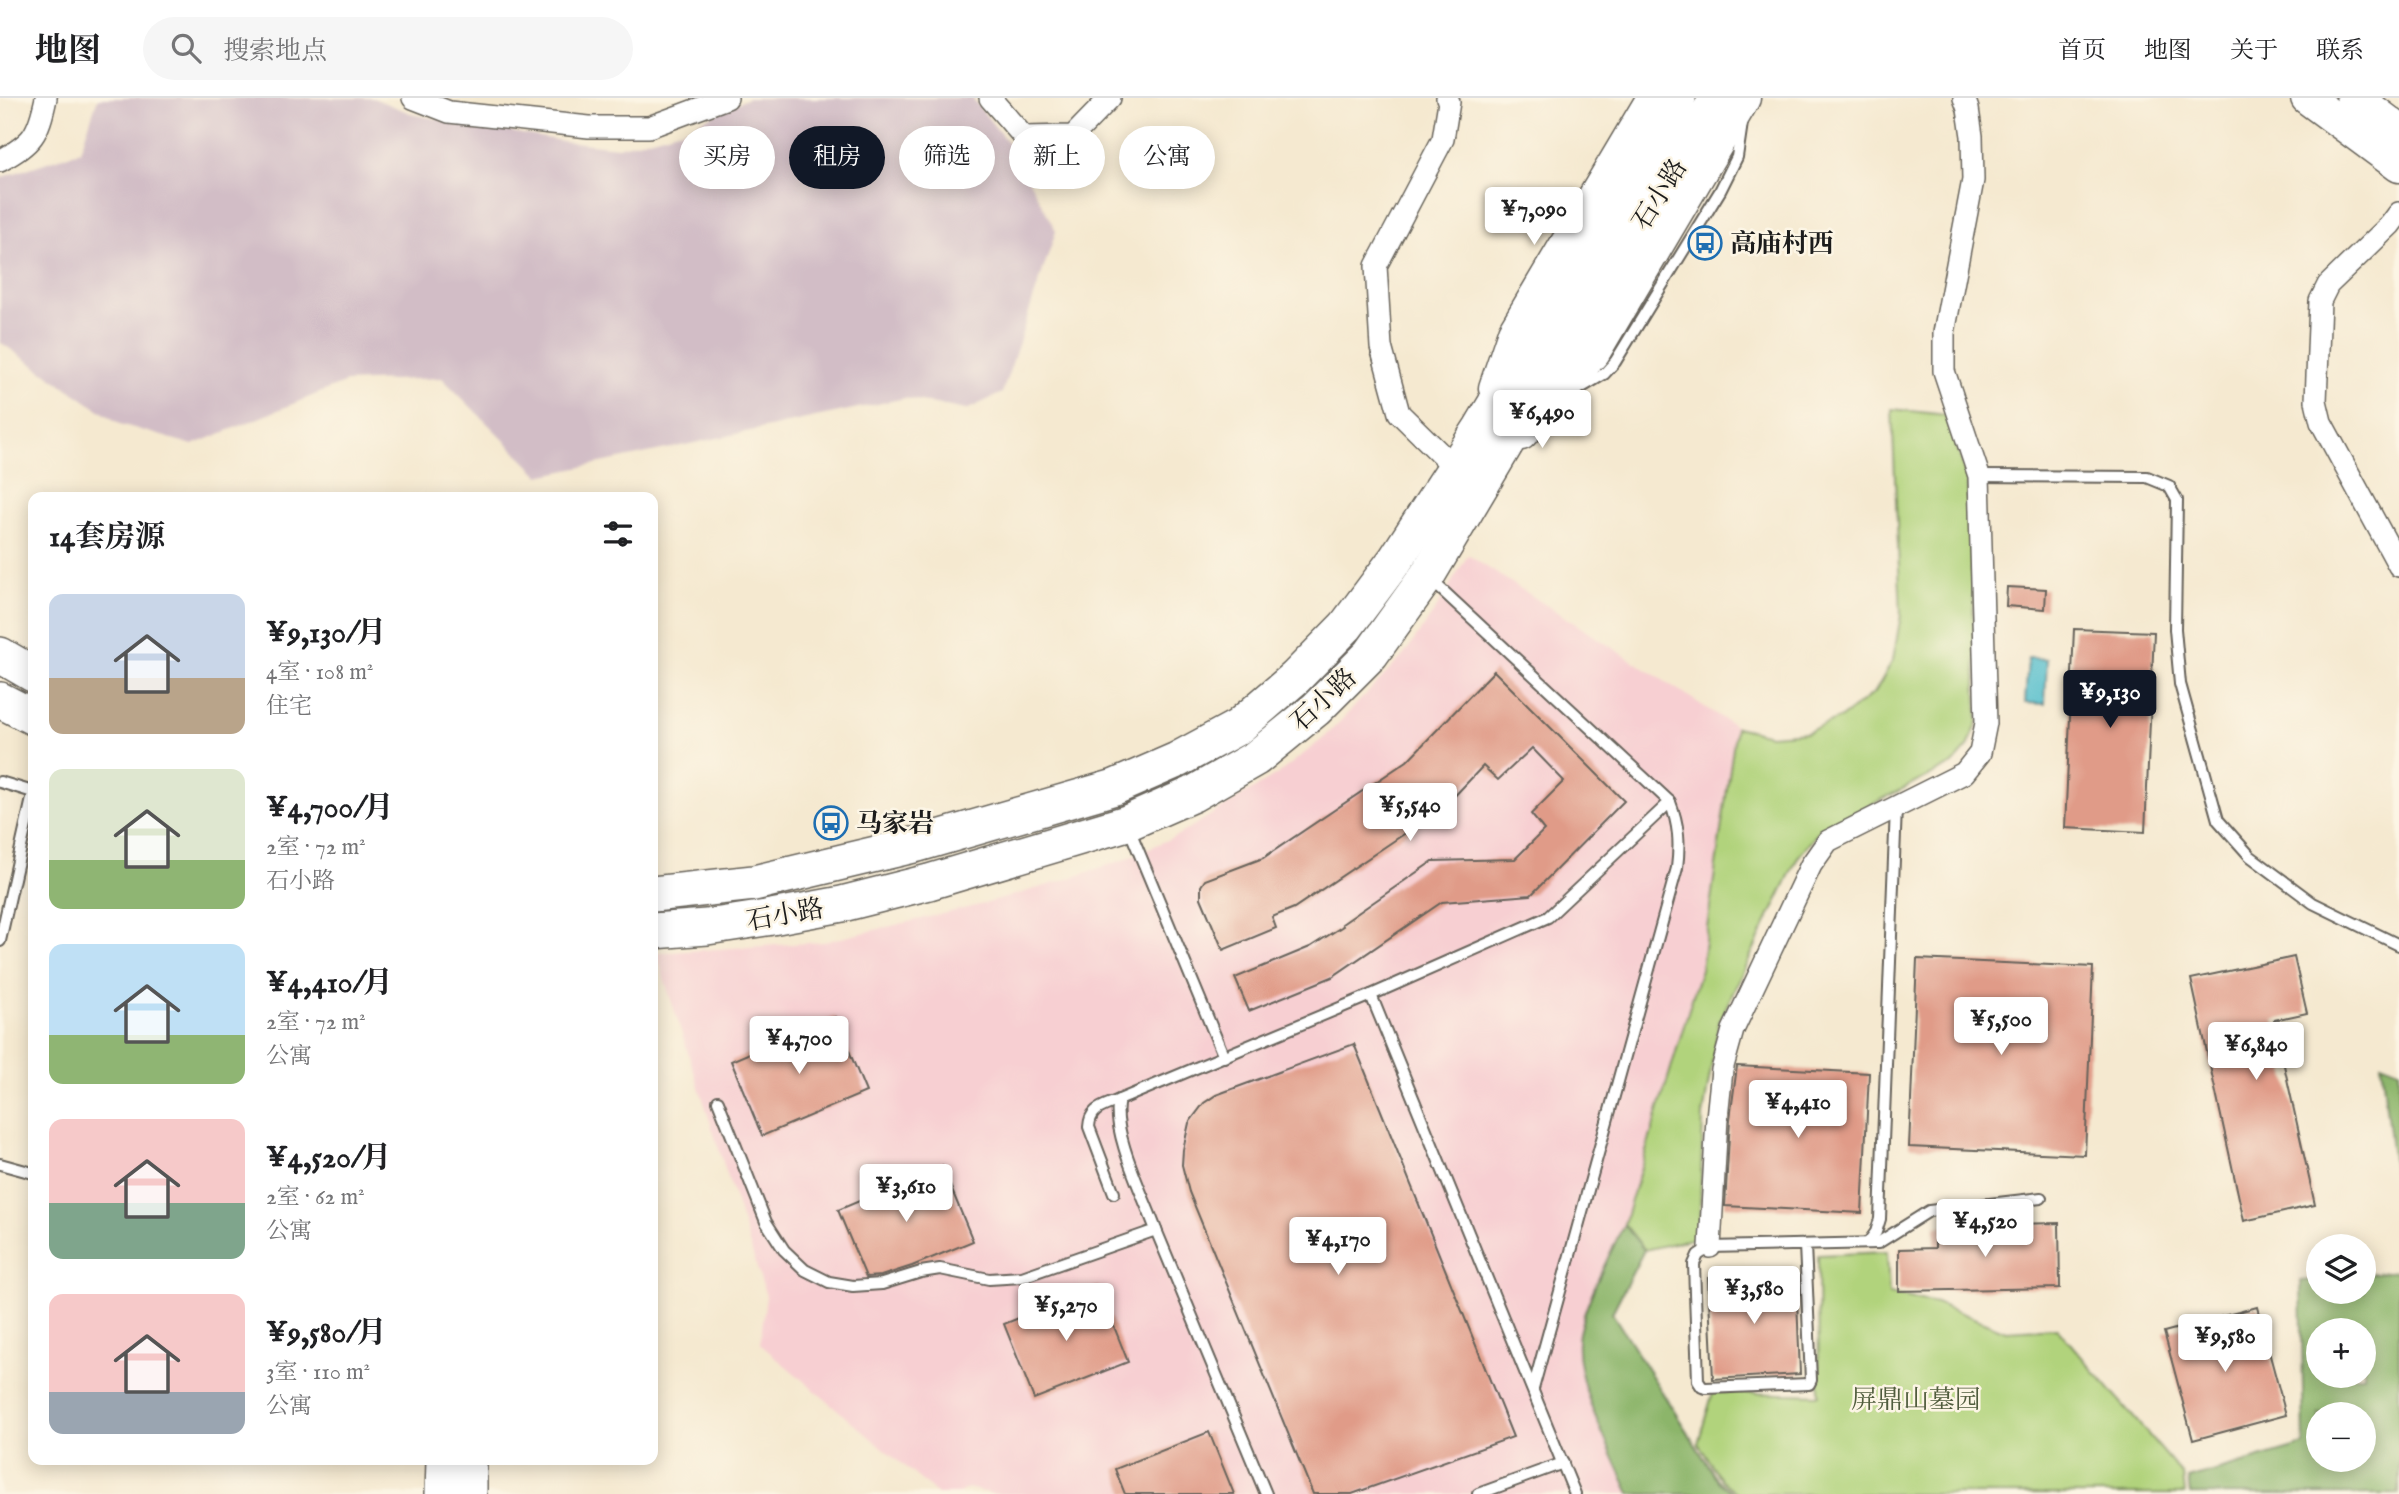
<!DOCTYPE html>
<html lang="zh">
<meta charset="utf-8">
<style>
:root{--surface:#fff;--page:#f6f6f6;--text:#202124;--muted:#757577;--line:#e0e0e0;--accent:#111827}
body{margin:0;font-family:"IM FELL English","Noto Serif SC",serif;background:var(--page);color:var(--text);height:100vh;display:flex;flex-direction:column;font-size:26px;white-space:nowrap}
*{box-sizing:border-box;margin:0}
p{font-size:23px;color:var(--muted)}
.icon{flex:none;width:38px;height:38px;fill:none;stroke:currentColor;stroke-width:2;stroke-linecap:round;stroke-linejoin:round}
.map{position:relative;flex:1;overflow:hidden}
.panel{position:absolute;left:28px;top:394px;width:630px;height:973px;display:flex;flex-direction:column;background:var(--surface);border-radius:14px;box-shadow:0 4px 18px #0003}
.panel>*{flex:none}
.banner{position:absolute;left:679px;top:28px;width:665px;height:63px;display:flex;gap:14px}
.fabs{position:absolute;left:2306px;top:1136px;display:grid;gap:14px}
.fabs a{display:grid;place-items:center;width:70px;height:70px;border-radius:50%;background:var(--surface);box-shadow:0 4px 18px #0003;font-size:35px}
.price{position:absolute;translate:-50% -60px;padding:0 16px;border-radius:7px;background:#fff;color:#222;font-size:23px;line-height:46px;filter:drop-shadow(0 2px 4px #0008)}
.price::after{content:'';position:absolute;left:50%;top:42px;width:21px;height:16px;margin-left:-10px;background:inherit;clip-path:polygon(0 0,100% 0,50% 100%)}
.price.selected{background:var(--accent);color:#fff}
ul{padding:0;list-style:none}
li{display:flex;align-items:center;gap:21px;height:175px;padding:0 21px}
li span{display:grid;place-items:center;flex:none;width:196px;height:140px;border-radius:14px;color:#555}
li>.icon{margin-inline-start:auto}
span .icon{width:84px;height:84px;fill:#fffc;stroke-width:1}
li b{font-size:30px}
h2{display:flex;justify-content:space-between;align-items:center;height:84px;padding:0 21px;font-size:30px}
.tag{padding:0 24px;border-radius:32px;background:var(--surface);box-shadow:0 4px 18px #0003;font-size:24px;line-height:63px}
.tag.selected{background:var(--accent);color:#fff}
header{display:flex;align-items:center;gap:42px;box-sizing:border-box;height:98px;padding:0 35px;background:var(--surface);border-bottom:2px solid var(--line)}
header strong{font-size:33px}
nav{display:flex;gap:38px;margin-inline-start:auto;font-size:24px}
.search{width:490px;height:63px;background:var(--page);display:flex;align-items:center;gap:18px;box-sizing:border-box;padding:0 24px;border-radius:38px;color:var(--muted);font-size:26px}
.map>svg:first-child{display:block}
.built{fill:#f7cfd2}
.industrial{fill:#d2bdc6}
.green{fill:#b1d37b;stroke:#66784c;stroke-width:2}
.forest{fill:#8cb56b;stroke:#546844;stroke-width:2;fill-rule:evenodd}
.water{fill:#51bdcc;stroke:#366c74;stroke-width:2}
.building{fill:#e09b88}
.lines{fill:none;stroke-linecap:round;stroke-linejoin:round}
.lane-casing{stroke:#68645b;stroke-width:14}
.street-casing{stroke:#68645b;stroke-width:24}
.secondary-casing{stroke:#68645b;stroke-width:35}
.primary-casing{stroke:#68645b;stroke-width:38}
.lane{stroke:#fff;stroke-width:10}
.street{stroke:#fff;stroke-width:21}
.secondary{stroke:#fff;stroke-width:32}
.primary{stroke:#fff;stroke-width:35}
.labels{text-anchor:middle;stroke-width:5;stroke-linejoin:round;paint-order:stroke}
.street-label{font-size:26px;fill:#1c1c1c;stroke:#fcf5e5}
.poi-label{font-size:26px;font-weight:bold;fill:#1c1c1c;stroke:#fcf5e5;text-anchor:start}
.park-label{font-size:26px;fill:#505c3d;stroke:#fcf5e5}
</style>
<header>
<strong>地图</strong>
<div class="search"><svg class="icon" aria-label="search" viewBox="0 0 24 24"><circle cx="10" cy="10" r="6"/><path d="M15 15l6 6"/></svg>搜索地点</div>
<nav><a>首页</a><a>地图</a><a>关于</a><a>联系</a></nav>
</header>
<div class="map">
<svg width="2399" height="1396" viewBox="0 0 2399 1396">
<rect width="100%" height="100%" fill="#fcf5e5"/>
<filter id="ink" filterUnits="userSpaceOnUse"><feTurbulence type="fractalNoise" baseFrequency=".0143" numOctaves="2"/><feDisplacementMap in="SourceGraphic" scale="14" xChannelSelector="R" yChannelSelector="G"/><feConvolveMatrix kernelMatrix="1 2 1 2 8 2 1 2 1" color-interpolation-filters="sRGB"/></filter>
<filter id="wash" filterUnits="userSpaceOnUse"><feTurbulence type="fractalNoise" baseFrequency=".00686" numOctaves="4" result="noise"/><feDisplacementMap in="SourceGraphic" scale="28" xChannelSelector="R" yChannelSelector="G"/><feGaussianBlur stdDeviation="1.57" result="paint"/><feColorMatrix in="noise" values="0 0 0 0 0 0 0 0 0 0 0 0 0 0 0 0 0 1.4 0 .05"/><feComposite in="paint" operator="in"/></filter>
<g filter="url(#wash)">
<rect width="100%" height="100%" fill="#f5e9d0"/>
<path class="built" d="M1468,457L1736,629L1701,871L1624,1126L1586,1213V1293L1630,1396H993L968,1390L957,1396H937L760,1246L766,1198L656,855L824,844L984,806L1062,783L1126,761L1180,736L1278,676L1325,639L1403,558L1434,514Z"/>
<path class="industrial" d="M98,0H373L415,17L562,43L618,49L682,32L748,0H972L1011,49L1056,133L1002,295L966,312L905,300L540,378L442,280L346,284L193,347L120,326L0,244V80L80,53Z"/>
<g class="green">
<path d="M1892,311L1946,317L1967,380L1978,623L1968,649L1953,666L1820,732L1798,759L1719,924L1703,1017L1699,1139L1645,1152L1624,1126L1701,871L1736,629L1770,637L1807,634L1841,620L1875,594L1893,562L1901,517Z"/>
<path d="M1887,1154L1889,1196L1936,1205L2006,1233L2057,1230L2183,1377L2185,1396H1739L1722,1383L1698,1345L1713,1294L1819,1297L1818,1157Z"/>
</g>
<g class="forest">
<path d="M2381,965L2399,972V1122Z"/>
<path d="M1624,1126L1644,1152L1612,1215L1719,1384L1735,1396H1630C1612,1354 1570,1279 1579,1235C1587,1199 1609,1159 1624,1126Z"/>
<path d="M2399,1173V1396H2190L2188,1381L2304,1347L2301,1183L2319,1181V1194H2364V1176ZM2319,1232H2364V1278H2319ZM2319,1316H2364V1362H2319Z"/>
</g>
<path class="water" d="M2028,560L2047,561L2045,606L2025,605Z"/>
<g id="blocks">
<g class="building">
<path d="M2007,489L2046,491L2045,511L2006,508Z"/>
<path d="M2074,531L2154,534L2145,734L2065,730Z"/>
<path d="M1494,573L1624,703L1531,797L1442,804L1332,879L1249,913L1235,880L1310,849L1343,828L1342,826L1433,763L1515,761L1544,732L1531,716L1564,683L1532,650L1498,682L1483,668L1449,704L1404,736L1294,810L1272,819L1276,830L1223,852L1201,800V788L1205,782L1263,760L1407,663Z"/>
<path d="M2294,859L2307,915L2274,922L2315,1107L2244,1123L2191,881Z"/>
<path d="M1917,861L2093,869L2085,1057L1909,1049Z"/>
<path d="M835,919L866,994L762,1038L731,963Z"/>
<path d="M1354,946L1513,1339L1352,1396H1313L1189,1094L1182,1067L1183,1052L1189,1025L1204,1005L1216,997Z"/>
<path d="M1737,968L1869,975L1862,1115L1725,1108L1730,1021Z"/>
<path d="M942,1068L973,1143L912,1168L881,1178L866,1179L838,1112Z"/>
<path d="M2059,1125L2060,1190L1899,1193V1151L1935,1150V1128Z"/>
<path d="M1796,1176L1800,1276L1713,1281L1708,1180Z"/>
<path d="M1098,1188L1128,1264L1034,1301L1004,1226Z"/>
<path d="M2257,1209L2286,1317L2193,1342L2164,1234Z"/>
<path d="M1209,1334L1234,1396H1125L1115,1371Z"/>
</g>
</g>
</g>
<g filter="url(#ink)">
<use href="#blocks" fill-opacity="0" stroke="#68645b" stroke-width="2"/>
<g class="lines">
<defs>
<g id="lane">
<path d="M1572,295L1604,276L1615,264L1720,93L1737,59L1742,25"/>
<path d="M1979,378L2147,379L2169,388L2177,402L2175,531L2180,586L2218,722L2250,758L2313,805L2399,847"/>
<path d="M0,684L33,694"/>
<path d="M1128,728L1224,959"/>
<path d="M0,843L33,696"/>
<path d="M1371,897L1575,1396"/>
<path d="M718,1003L766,1124L784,1152L805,1172L829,1184L853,1188L882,1186L921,1174L940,1171L989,1181L1022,1179L1156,1132C1145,1101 1110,1032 1119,1002L1371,897L1548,819L1670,704L1429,480"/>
<path d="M0,1066L33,1075"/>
<path d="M1114,1095L1089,1029C1090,1010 1103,1009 1119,1002"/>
<path d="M1156,1132L1266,1396"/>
<path d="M1868,1145L1876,1134L1880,1121L1896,709"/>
<path d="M1805,1147L1811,1282L1809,1286L1706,1290L1702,1289L1698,1283L1694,1166L1698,1157L1710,1149L1878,1145L1929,1113L2041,1100"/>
<path d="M1533,1291L1677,770C1680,746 1679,727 1670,704"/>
<path d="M1478,1396L1563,1365"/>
</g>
<g id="street">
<path d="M413,0L449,14L589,29H649L727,0"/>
<path d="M990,0L1024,39L1073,38L1110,0"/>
<path d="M1447,0L1449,4L1443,41L1376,168L1381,249L1399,315L1454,369"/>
<path d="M0,63C33,44 38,38 46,0"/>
<path d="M2399,115L2390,127L2328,187L2320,203L2316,303L2321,324L2399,468"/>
<path d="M1710,1149L1717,1020L1722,972L1733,932L1811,767L1828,743L1964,675L1980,655L1986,625L1979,378L1944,273V235L1973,82L1972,38L1968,11L1964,0"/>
</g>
<g id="secondary">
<path d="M2307,0L2399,68"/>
<path d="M1495,290L1514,234L1653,0"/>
<path d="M1521,336L1594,254L1744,0"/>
</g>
<g id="primary">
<path d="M2354,0L2399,34"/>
<path d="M0,557L33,576"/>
<path d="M0,602L33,619"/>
<path d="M653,796L754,785L918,746L1115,689L1177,662L1238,629L1295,580L1346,528L1396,461L1481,330L1678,0"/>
<path d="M653,833L707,829L766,820L842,806L929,784L1127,725L1193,696L1256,660L1316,611L1371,556L1427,478L1556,261L1718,0"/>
<path d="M443,1396L444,1362"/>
<path d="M469,1396V1362"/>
</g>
</defs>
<use href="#lane" class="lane-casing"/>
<use href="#street" class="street-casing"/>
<use href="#secondary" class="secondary-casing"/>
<use href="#primary" class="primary-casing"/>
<use href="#lane" class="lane"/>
<use href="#street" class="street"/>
<use href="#secondary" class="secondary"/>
<use href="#primary" class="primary"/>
</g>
</g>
<defs>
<symbol id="bus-ring" viewBox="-11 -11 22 22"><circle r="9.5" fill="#fcf5e5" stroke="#1f6fb2" stroke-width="1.5"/><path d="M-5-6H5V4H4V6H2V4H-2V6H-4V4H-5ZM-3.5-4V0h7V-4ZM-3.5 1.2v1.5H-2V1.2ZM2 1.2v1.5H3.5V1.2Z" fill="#1f6fb2"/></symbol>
</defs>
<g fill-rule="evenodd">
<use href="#bus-ring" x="1686" y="126" width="38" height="38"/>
<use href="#bus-ring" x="812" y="706" width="38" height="38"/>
</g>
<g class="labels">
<g class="street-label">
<text transform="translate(1659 96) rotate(-58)" y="9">石小路</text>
<text transform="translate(1323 601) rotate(-43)" y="9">石小路</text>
<text transform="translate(785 816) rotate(-10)" y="9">石小路</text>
</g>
<g class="poi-label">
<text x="1730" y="154">高庙村西</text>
<text x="856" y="734">马家岩</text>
</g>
<g class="park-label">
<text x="1916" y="1310">屏鼎山墓园</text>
</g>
</g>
</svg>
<div class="fabs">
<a><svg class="icon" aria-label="layers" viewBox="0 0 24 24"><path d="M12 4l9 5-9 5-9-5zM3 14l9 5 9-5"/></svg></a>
<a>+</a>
<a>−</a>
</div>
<b class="price" style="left:1534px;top:149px">¥7,090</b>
<b class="price" style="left:1542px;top:352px">¥6,490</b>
<b class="price selected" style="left:2110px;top:632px">¥9,130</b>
<b class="price" style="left:1410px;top:745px">¥5,540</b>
<b class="price" style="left:2001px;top:959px">¥5,500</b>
<b class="price" style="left:799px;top:978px">¥4,700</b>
<b class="price" style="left:2256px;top:984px">¥6,840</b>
<b class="price" style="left:1798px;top:1042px">¥4,410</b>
<b class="price" style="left:906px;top:1126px">¥3,610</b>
<b class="price" style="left:1985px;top:1161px">¥4,520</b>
<b class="price" style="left:1338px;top:1179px">¥4,170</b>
<b class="price" style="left:1754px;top:1228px">¥3,580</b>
<b class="price" style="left:1066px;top:1245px">¥5,270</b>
<b class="price" style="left:2225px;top:1276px">¥9,580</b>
<div class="banner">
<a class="tag">买房</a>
<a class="tag selected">租房</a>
<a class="tag">筛选</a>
<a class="tag">新上</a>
<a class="tag">公寓</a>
</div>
<section class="panel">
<h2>14套房源<svg class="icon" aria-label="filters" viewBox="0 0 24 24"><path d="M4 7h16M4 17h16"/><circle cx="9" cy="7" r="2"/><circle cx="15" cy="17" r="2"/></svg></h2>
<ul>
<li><span style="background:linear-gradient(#c9d6e8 60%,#b9a48a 0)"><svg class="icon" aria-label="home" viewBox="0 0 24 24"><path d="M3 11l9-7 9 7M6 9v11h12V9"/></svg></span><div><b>¥9,130/月</b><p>4室 · 108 m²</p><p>住宅</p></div></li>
<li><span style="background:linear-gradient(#dfe7d0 65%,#8fb573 0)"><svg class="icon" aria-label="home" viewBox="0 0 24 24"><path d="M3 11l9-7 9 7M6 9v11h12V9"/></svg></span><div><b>¥4,700/月</b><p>2室 · 72 m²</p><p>石小路</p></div></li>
<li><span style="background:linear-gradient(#bfe0f5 65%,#8fb573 0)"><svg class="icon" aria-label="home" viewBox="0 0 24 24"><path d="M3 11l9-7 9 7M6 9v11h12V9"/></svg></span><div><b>¥4,410/月</b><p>2室 · 72 m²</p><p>公寓</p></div></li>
<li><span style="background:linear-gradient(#f6c9c9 60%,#7fa58c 0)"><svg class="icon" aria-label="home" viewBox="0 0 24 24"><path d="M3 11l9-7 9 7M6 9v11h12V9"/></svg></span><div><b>¥4,520/月</b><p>2室 · 62 m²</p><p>公寓</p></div></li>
<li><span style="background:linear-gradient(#f6c9c9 70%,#9aa5b1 0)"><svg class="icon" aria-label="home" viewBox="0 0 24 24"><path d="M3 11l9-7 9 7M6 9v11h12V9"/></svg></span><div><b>¥9,580/月</b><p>3室 · 110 m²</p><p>公寓</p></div></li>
</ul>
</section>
</div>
